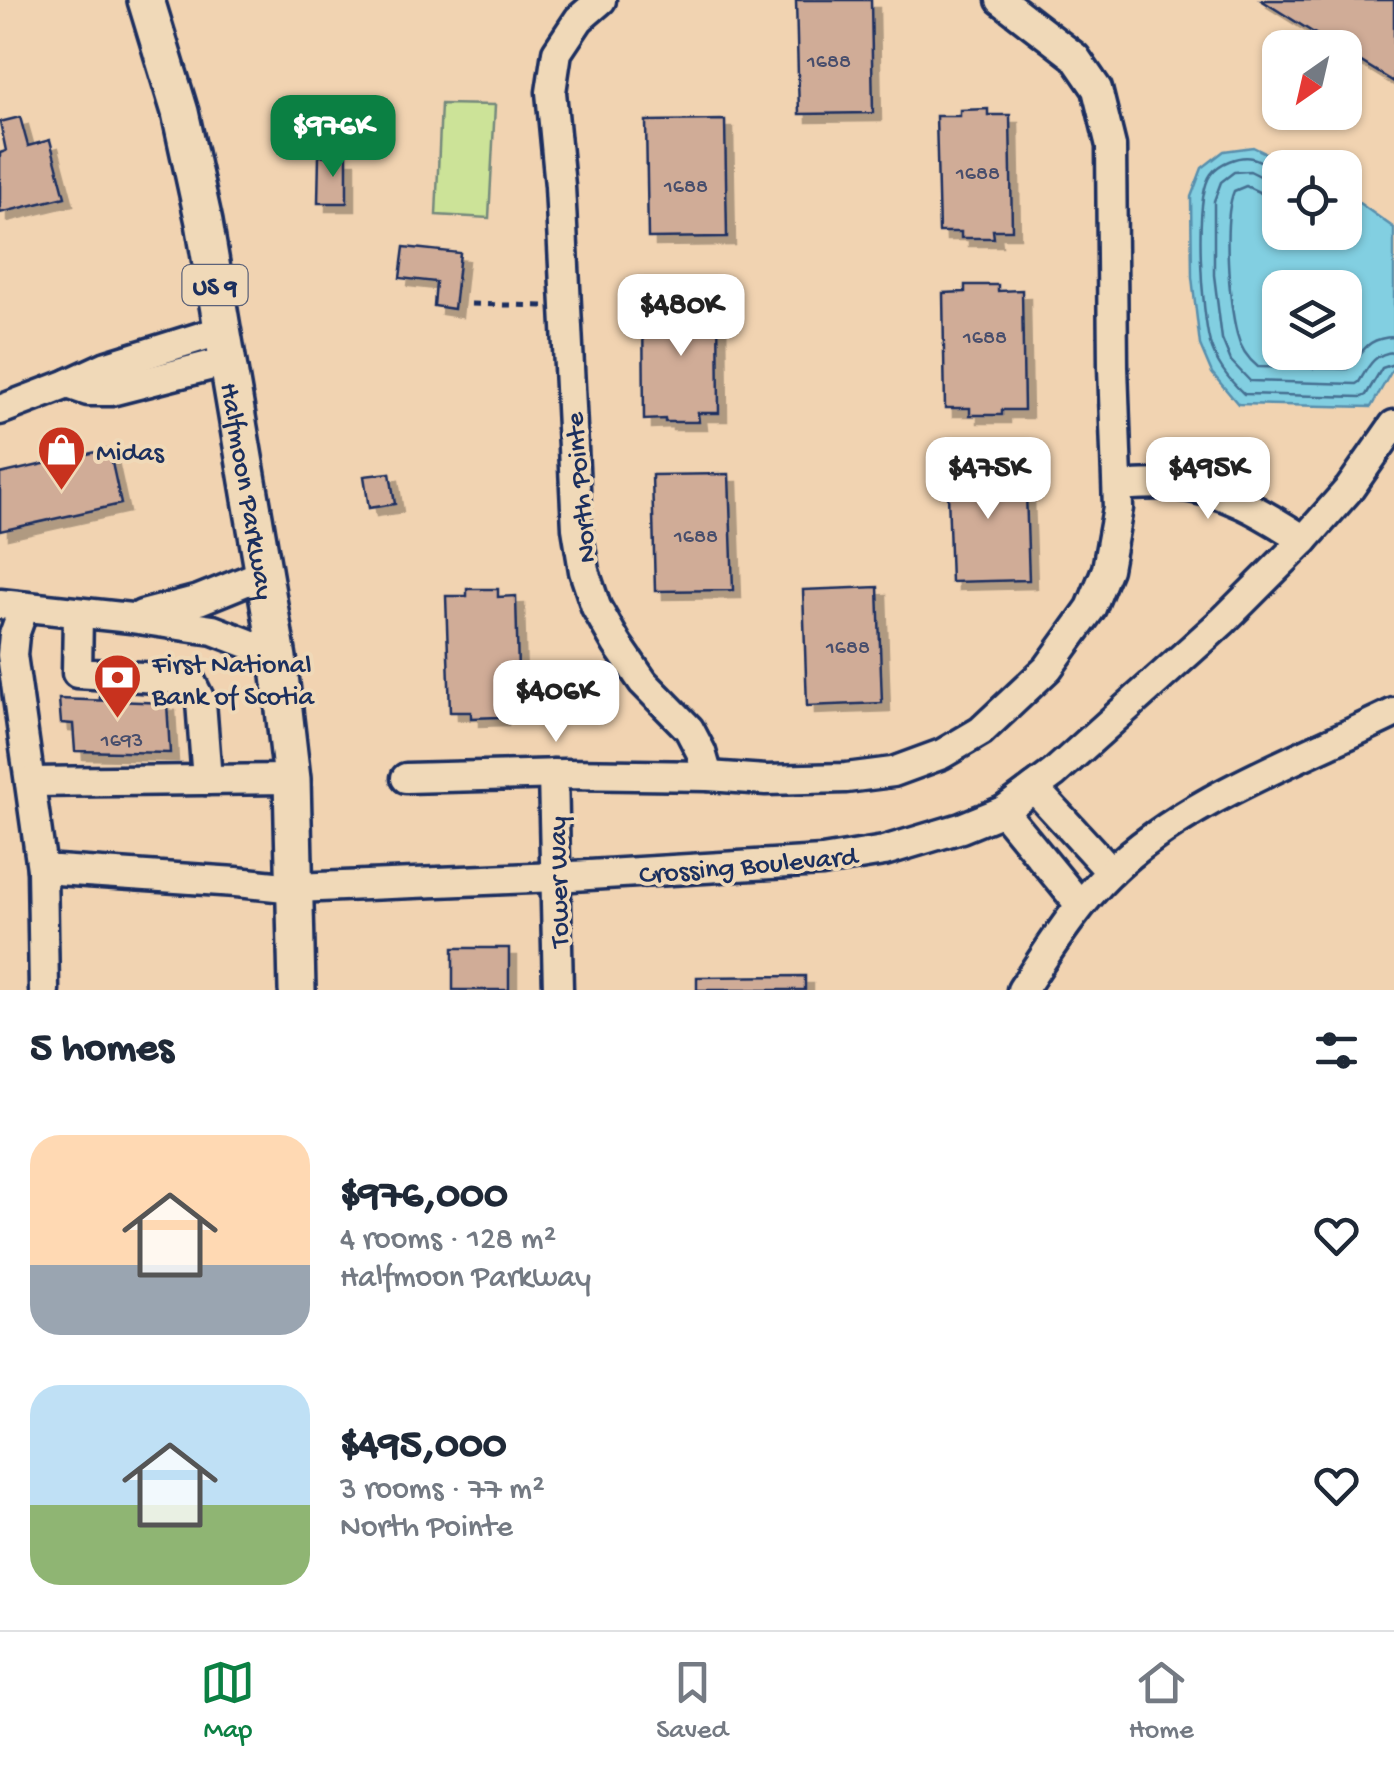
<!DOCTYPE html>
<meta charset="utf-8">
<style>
:root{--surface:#fff;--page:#f6f6f7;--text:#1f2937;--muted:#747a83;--line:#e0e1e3;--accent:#0b8043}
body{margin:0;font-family:"Gochi Hand",sans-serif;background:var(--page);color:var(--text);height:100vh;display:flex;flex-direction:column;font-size:38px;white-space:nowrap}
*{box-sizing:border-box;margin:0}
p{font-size:32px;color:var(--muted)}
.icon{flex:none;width:55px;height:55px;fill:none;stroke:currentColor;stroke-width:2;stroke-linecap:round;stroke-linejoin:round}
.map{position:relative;height:990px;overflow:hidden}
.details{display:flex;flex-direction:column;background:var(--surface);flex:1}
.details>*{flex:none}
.needle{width:65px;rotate:214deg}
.buttons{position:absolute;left:1262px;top:30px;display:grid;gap:20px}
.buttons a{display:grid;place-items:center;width:100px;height:100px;border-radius:20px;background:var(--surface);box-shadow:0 2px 8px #0004;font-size:50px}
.price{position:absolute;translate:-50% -85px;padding:0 22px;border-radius:20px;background:#fff;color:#222;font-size:32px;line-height:65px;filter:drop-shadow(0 2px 5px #0008)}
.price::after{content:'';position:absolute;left:50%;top:60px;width:30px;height:22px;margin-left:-15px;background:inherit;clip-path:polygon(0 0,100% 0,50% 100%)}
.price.selected{background:var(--accent);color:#fff}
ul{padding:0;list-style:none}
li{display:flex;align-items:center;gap:30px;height:250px;padding:0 30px}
li span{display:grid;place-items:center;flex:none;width:280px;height:200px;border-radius:30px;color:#555}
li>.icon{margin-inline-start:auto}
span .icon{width:120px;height:120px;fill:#fffc;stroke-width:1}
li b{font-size:42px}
h2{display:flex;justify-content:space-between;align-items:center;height:120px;padding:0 30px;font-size:42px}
.tab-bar{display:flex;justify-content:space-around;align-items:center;height:140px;border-top:2px solid var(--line);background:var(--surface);font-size:28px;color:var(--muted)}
.tab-bar a{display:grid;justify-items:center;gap:5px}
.tab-bar .selected{color:var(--accent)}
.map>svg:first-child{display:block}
.green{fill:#cce398;stroke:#74897b;stroke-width:2.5}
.water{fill:#82cfe1;stroke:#598fad;stroke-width:2.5;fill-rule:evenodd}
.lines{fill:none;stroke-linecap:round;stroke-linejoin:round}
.shore{stroke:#446f92;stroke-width:2.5}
.building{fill:#d0ac97;stroke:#1b2f5e;stroke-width:2.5;filter:url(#shadow)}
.minor-casing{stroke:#1b2f5e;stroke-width:35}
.major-casing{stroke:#1b2f5e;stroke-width:42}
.path{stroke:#1b2f5e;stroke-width:5;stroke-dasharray:8 8;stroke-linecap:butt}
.minor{stroke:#f0d9b8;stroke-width:28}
.major{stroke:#f0d9b8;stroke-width:35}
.labels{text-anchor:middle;stroke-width:8;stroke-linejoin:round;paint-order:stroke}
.number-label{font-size:22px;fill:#484e6c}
.shield{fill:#f0d9b8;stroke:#5b6279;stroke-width:2.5}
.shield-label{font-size:25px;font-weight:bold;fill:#1b2f5e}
.poi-label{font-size:28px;fill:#1b2f5e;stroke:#f0d9b8;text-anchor:start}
.street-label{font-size:28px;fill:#1b2f5e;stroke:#f0d9b8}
</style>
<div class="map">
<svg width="1394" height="990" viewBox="0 0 1394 990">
<defs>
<filter id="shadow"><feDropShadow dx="8" dy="8" stdDeviation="0" flood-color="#0004"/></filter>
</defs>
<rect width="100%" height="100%" fill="#f1d3b1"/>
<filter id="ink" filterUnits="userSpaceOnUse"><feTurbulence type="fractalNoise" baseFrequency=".01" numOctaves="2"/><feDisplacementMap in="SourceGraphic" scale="20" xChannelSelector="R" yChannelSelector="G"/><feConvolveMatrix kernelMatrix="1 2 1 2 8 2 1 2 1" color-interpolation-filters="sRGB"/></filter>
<g filter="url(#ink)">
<path class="green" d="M441,104L495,105L489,218L436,215Z"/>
<path class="water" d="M1253,147L1294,167L1280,168V232H1345V193L1394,228V367L1371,407L1238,404L1212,373L1200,345L1192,277L1191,197L1202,168L1224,151ZM1280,288H1345V352H1280Z"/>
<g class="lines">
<g class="shore">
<path d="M1280,172C1272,168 1261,160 1252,158C1239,155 1219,163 1211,174C1193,198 1202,313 1210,343C1216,363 1229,380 1244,394L1362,397L1366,395L1382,368L1394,364"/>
<path d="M1280,186L1250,171L1234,172L1221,182L1214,201V275L1222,339L1231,361L1250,381L1356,384L1359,382C1368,367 1374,353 1394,352"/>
<path d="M1280,202L1246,186L1234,191C1222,220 1229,302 1237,334C1240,347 1247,358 1258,367L1347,369C1364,352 1365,338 1394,337"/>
</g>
</g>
<g class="building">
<path d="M796,0H871L873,113L799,114Z"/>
<path d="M1261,0H1394V82L1345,52V48H1338Z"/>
<path d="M988,109V115H1010L1012,230H993L994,238H961V232H939L936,116H960V110Z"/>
<path d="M20,117L28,146L50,140L65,197L0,213V153L6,151L0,122Z"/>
<path d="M725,120L727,237L648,238L646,121Z"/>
<path d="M319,156H347V203H318Z"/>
<path d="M404,247L460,253L454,309L434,306L436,282L400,278Z"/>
<path d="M965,285H998V291L1022,290L1024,410H1002V415H970V408H945L943,293L965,292Z"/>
<path d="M666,294H696V302H718L719,413H698L699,422H665V419L644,420L643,301H667Z"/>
<path d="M109,449L121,504L0,531V474Z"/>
<path d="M1025,462L1029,580L951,582L947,464Z"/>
<path d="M390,473L395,504L369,508L364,476Z"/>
<path d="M729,474L733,590L655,591L652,475Z"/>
<path d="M878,587L882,703L807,706L803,590Z"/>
<path d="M467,589H498V597L516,596L519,710L500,711V717L471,718V712H450L446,596H467Z"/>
<path d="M97,666L115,668L117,701L100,700Z"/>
<path d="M59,699L167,703L170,753L75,751L73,724L61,723Z"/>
<rect x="453" y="948" width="56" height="42"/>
<path d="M805,976V990H697V977Z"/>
</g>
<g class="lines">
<defs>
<g id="minor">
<path d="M601,0L579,19L557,52L551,92L560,186L577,528L584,571L596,607L617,644L643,682L689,729L701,752L708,776"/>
<path d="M68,384L88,391H111L228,361"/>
<path d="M0,410L68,384L107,366L223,330"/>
<path d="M1118,486C1136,485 1155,483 1173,485C1222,488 1264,514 1304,540"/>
<path d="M0,604L131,618L213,630L247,643L278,658"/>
<path d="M24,607L14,635L12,655L42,869L236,882L295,888L556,877L822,861L884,851L961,828L1003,811L1054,773L1223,621L1304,540L1350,488L1394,425"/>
<path d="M78,614L77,673L190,680L201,702L207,780"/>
<path d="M142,615L199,600L263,574"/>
<path d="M553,774L558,990"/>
<path d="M406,778L564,774L708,776L766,780L846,778L893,772L942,754L981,731L1048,668L1091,608L1107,569L1118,508L1113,367L1111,146L1097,89L1075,57L1001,0"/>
<path d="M30,782L292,779"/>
<path d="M1034,788L1111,872"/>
<path d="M1003,811L1080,905"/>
<path d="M42,869L44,990"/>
<path d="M1022,990C1049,950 1074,908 1109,874C1184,800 1300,759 1394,713"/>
</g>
<g id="major">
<path id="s1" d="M146,0L180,112L204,222L278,658L292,779L297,990"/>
</g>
</defs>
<use href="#minor" class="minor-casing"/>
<use href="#major" class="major-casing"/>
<path class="path" d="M471,304L543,306"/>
<use href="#minor" class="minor"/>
<use href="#major" class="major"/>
</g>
</g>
<defs>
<symbol id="shop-pin" viewBox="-11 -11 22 30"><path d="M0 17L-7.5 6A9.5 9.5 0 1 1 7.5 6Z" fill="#c8321e" stroke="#f0d9b8"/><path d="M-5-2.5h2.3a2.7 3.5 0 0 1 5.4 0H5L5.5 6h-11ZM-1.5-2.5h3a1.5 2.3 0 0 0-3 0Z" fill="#fff"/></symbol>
<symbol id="bank-pin" viewBox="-11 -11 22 30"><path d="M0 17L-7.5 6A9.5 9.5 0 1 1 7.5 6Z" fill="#c8321e" stroke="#f0d9b8"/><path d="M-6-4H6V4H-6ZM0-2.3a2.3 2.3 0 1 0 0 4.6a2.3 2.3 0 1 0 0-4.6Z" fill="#fff"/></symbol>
</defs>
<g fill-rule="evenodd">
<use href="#shop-pin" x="34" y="422" width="55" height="75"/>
<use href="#bank-pin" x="90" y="650" width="55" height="75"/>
</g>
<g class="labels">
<g class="number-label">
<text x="829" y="67">1688</text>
<text x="978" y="179">1688</text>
<text x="686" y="192">1688</text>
<text x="985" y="343">1688</text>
<text x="696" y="542">1688</text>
<text x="848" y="653">1688</text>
<text x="122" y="746">1693</text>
</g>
<rect class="shield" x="182.5" y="265" width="65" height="40" rx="8"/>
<g class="shield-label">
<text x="215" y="294">US 9</text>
</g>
<g class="poi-label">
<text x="96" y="460">Midas</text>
<text x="152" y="672">First National<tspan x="152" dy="32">Bank of Scotia</tspan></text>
</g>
<g class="street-label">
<text transform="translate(578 488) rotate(-95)" y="10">North Pointe</text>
<text dy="10" stroke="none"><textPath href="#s1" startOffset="502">Halfmoon Parkway</textPath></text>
<text transform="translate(748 863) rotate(-5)" y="10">Crossing Boulevard</text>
<text transform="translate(556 882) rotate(-91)" y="10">Tower Way</text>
</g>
</g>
</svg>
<div class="buttons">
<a><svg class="needle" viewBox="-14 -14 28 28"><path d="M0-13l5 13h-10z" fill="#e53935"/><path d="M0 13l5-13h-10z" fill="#747a83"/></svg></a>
<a><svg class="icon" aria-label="locate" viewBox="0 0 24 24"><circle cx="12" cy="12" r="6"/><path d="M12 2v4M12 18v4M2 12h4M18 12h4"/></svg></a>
<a><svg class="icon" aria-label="layers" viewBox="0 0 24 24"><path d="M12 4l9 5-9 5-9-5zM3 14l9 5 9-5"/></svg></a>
</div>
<b class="price selected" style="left:333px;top:180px">$976K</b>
<b class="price" style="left:681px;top:359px">$480K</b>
<b class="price" style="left:988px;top:522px">$475K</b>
<b class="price" style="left:1208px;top:522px">$495K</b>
<b class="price" style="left:556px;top:745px">$406K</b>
</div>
<section class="details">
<h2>5 homes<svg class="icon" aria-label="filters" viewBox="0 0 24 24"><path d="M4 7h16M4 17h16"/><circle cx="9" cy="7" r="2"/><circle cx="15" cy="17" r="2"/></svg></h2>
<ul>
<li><span style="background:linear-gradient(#ffd9b3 65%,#9aa5b1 0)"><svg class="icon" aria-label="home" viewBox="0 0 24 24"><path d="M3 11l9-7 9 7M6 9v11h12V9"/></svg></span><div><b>$976,000</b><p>4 rooms · 128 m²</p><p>Halfmoon Parkway</p></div><svg class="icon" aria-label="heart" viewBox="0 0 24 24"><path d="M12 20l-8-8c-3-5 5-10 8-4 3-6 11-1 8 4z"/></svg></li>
<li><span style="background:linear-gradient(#bfe0f5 60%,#8fb573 0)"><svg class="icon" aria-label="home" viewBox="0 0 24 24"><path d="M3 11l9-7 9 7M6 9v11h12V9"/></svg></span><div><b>$495,000</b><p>3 rooms · 77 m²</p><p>North Pointe</p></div><svg class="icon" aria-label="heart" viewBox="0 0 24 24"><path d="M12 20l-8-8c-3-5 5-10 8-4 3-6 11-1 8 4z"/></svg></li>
</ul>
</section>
<nav class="tab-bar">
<a class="selected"><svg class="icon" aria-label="map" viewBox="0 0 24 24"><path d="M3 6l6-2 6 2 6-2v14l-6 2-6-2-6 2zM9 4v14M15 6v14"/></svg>Map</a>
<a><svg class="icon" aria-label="saved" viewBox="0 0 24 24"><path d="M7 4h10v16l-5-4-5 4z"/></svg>Saved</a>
<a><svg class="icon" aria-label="home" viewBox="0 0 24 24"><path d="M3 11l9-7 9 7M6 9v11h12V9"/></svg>Home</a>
</nav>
